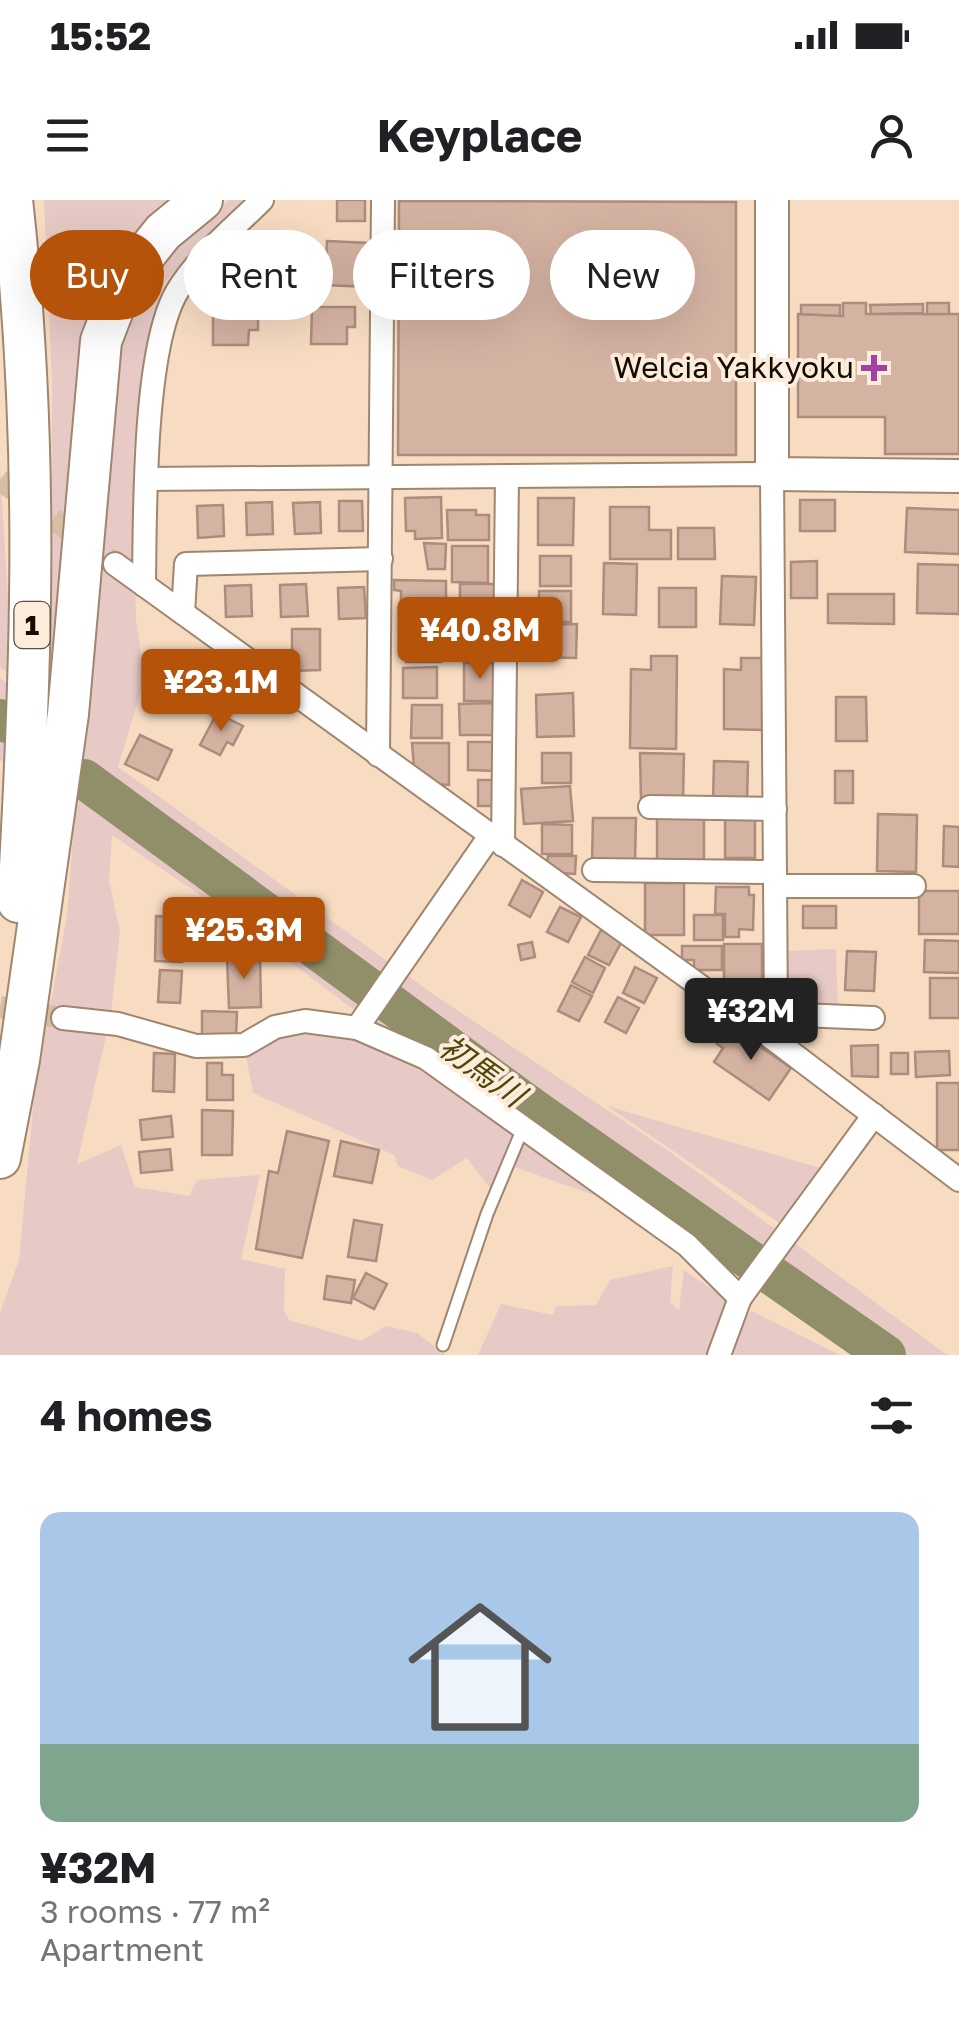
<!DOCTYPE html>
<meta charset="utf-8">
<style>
:root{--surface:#fff;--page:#f2f2f2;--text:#202124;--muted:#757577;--accent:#b45309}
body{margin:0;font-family:"Golos Text","Noto Sans JP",sans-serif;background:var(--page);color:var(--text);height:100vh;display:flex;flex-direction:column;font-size:38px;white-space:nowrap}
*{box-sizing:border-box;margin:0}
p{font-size:32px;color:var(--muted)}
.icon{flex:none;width:55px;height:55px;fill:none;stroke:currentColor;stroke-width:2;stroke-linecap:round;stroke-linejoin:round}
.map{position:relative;height:1155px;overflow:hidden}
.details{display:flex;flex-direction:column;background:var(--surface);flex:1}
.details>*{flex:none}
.banner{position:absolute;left:30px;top:30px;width:900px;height:90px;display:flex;gap:20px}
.price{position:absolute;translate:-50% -85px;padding:0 22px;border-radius:10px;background:var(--accent);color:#fff;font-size:32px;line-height:65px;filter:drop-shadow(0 2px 5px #0008)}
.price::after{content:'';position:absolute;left:50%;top:60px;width:30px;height:22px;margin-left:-15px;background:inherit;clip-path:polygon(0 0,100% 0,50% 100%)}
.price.selected{background:#222;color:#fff}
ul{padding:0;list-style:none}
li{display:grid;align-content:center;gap:20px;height:530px;padding:0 40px}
li span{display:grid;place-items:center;height:310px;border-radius:20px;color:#555}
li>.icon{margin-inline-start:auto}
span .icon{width:180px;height:180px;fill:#fffc;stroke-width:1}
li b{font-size:42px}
h2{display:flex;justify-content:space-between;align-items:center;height:120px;padding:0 40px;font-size:42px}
.pill{padding:0 35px;border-radius:45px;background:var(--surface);box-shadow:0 10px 40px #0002;font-size:35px;line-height:90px}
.pill.selected{background:var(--accent);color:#fff}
.status{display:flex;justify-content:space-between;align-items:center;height:70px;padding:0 50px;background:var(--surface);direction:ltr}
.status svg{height:28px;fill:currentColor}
header{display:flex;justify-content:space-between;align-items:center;height:130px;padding:0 40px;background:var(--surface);font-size:45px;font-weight:700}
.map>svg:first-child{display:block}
.green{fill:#e7cac6}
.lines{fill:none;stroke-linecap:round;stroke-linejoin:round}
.river{stroke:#918f6a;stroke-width:40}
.building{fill:#d5b3a3;stroke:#ad8c7d;stroke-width:2.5}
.street-tunnel{stroke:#d5bda6;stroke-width:22;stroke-dasharray:22 11;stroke-linecap:butt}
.lane-casing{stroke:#9f866e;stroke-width:15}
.street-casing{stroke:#9f866e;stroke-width:26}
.secondary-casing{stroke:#9f866e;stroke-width:36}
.highway-casing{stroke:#9f866e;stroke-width:44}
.lane{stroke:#fff;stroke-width:11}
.street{stroke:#fff;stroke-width:22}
.secondary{stroke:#fff;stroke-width:32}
.highway{stroke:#fff;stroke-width:40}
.poi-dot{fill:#a43fa3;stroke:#fcecdc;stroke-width:4}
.labels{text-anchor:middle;stroke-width:8;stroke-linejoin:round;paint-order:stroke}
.shield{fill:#fcecdc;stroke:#5a4f45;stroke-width:2.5}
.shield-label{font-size:28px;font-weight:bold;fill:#150c04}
.poi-label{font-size:30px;fill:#150c04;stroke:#fcecdc;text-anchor:end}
.water-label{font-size:32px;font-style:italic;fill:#4e4906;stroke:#fcecdc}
</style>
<div class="status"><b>15:52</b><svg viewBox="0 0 49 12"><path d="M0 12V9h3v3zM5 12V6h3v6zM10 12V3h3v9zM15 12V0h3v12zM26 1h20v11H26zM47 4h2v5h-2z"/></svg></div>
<header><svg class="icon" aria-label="menu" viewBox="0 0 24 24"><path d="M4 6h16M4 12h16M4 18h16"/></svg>Keyplace<svg class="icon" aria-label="person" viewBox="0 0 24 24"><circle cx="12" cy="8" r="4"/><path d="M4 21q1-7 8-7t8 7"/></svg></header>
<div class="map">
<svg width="959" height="1155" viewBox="0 0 959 1155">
<rect width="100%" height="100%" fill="#f7dcc2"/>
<g class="green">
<path d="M44,0H184L108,91L51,507L52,182Z"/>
<path d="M229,0H246L196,45L165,82L149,129L133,253L136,420L145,478L118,567L433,794L670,952L947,1155H851L698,1048L608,1000L503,963L492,991L467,958L432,980L398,966L394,955L253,893L244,845L293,824L370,822L219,708L112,635L109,680L120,731L111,814L77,964L121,945L135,987L189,996L197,980L260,975L241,1059L285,1069L284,1111L289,1120L361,1141L386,1126L417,1133L446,1155H0V1113L19,1060L35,886L67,716L75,610L0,560V478L79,538L108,163L127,112L161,58Z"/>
<path d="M0,267L8,400L7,472L0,467Z"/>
<path d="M836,749L838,810H789L787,751Z"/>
<path d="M607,906L827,970L785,1027Z"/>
<path d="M673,1066L670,1102L679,1110L684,1070L734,1104L711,1155H478L501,1104L553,1115L556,1106L596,1105L610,1080Z"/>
<path d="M751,1111L840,1155H734L735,1136Z"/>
</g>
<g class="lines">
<g class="river">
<path d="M0,519L7,523"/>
<path d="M84,579L538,912L886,1155"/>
</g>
</g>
<g class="building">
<rect x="337" y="0" width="28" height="21"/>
<path d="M496,0L497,2L399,0Z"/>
<path d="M399,1L736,2V255H398Z"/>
<path d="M327,41L369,43L367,87L325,85Z"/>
<path d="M843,103H866V114H959V254H885V217H798V114L843,116Z"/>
<rect x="927" y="103" width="22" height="11"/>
<path d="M923,104V113L871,114L870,105Z"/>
<path d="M801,105H840V116L801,114Z"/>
<path d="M312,107H355V127H347V144H311Z"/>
<path d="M213,111H258V130H249L248,145H213Z"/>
<path d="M441,297L442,338L415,339V331H406L405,298Z"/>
<path d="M538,298H574L573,345H538Z"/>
<rect x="800" y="300" width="35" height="31"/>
<path d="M339,301H362L363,331H339Z"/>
<path d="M272,302L273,334L247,335L246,303Z"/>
<path d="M320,302L321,333L295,334L293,303Z"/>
<path d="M223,305L224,336L198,338L197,306Z"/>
<path d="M610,307H649V330H671V359H610Z"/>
<path d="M907,308L959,310V354L905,352Z"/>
<path d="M447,310H476V315H489V340H448Z"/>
<path d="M678,328H714L715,359H678Z"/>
<path d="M424,343L446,344L445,369H428Z"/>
<path d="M452,346H488V383L452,382Z"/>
<rect x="540" y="356" width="31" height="30"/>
<path d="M817,361V398H791V362Z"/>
<path d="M604,363L637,364L636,415L603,414Z"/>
<path d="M918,364L959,365V414L917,413Z"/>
<path d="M722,376L756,377L754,425L720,424Z"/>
<path d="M394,380L446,381V409L401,408V391L394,390Z"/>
<path d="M306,384L308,416L281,417L280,385Z"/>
<path d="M460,384H500V415L460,414Z"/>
<path d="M251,385L252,416L226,417L225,386Z"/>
<path d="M364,387L366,418L339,419L338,388Z"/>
<rect x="659" y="388" width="37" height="39"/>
<rect x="539" y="391" width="32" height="31"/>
<path d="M828,394H894V424L828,423Z"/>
<path d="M416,420H441V462H406V438H416Z"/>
<path d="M577,424L576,458L538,457V425Z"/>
<path d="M292,429H320V470L292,471Z"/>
<rect x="468" y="430" width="30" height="31"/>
<path d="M651,456H677L676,549L630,548L631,469L651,470Z"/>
<path d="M230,457L242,466L235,474L224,465Z"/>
<path d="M741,458H763L762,530L724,529V469L741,470Z"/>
<rect x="464" y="463" width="33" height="38"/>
<path d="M437,467V498H403V468Z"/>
<path d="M245,468L268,483L256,509L232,496Z"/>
<path d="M210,477L227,487L216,506L199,496Z"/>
<path d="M573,493L574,536L537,537L536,495Z"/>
<path d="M836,497H866L867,541H836Z"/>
<path d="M493,503L494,535H460L459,504Z"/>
<path d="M412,505H442V538H411Z"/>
<path d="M217,513L243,526L233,545L227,542L220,555L200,545Z"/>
<path d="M140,535L172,550L158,580L125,564Z"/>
<path d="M468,542H497V571L468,570Z"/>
<path d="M412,543H449V585L435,584L414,567Z"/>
<rect x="542" y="553" width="29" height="30"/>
<path d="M640,553L684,554L683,600L641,599Z"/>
<path d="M714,561L748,562L747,602L713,601Z"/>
<rect x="835" y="571" width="18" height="32"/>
<rect x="478" y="580" width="20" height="26"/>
<path d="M570,586L573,621L524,624L521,589Z"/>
<path d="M878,614L917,615L916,672L877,671Z"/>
<rect x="725" y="617" width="30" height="41"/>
<path d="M593,618H636L635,662H592Z"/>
<path d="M657,618L704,619V663L657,662Z"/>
<path d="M542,624L572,625V654H542Z"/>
<path d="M944,626L959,627V667L943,666Z"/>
<path d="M548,656H576L575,674L561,673L547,663Z"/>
<path d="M522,680L543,692L530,717L509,705Z"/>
<rect x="645" y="683" width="39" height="52"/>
<path d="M716,687H749V695H754L753,730L739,729V737H725V714H715Z"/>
<rect x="919" y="691" width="40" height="43"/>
<rect x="803" y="706" width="33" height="22"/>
<path d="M560,707L581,717L568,742L547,732Z"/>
<rect x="694" y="715" width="29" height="25"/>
<path d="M156,716L183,717L182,762L155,761Z"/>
<path d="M601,730L622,741L609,765L588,755Z"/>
<path d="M925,740L959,741V773L924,772Z"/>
<path d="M532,742L535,757L521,760L518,745Z"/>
<rect x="724" y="744" width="38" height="44"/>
<path d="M682,746H722V770H694V760H682Z"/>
<path d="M847,751L876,752L874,791L845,790Z"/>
<path d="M260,757L261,807L229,808L227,758Z"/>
<path d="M585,757L605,768L593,793L572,782Z"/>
<path d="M635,767L657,778L644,803L623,793Z"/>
<path d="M160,770L182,771L180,803L158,802Z"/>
<rect x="930" y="778" width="29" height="40"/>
<path d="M571,785L592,796L579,821L558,811Z"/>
<path d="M618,797L639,808L626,833L605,822Z"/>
<path d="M202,811L237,812L236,836H202Z"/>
<path d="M730,826L791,868L769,900L714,862L723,848L717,844Z"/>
<path d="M878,845V877L852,876L851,846Z"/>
<path d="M949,851L950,875L916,877L915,852Z"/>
<path d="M154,853L175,854L174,892L153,891Z"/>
<rect x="891" y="853" width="17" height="21"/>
<path d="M207,863H222V875H233V900H207Z"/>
<rect x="937" y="883" width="22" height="67"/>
<path d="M202,910L233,911L232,955H202Z"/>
<path d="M171,916L173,937L142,940L140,920Z"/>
<path d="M287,931L329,941L302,1058L256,1049L269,971L278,973Z"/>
<path d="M341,941L379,950L372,983L334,976Z"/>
<path d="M170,949L172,970L141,973L139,952Z"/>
<path d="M354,1020L382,1025L376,1061L348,1057Z"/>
<path d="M366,1073L387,1084L374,1109L353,1098Z"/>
<path d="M327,1076L355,1080L351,1103L324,1099Z"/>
</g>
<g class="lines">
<g class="street-tunnel">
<path d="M0,280L115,364"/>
<path d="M0,807L63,818"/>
</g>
<defs>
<path id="lane" d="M443,1145L487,1014L523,928"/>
<g id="street">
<path d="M146,279L772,274L776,814L772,838"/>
<path d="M115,364L772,838L959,980"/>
<path d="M144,385C145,316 143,146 178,90C199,56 234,28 262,0"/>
<path d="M183,413L186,364L381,359"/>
<path d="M378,555L383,0"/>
<path d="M650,607L775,609"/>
<path d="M503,645L507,276"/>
<path d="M594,670L775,672"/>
<path d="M776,686H914"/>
<path d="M776,814L873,818"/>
<path d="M63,818L118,824L196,846L244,845L275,827L305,821L357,828L490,636"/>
<path d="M357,828L426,858L687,1045L740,1098"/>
<path d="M719,1155L740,1098L874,915"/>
</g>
<path id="secondary" d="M772,0V274L959,276"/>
<g id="highway">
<path d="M12,0C39,240 32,462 18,702"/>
<path d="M0,958L19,860L68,514L101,141L124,81L163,32L202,0"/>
</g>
</defs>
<use href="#lane" class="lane-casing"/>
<use href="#street" class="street-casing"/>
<use href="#secondary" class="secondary-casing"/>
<use href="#highway" class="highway-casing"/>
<use href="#lane" class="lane"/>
<use href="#street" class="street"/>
<use href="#secondary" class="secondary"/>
<use href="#highway" class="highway"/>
</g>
<path class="poi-dot" d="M869 153h10v10h10v10h-10v10h-10v-10h-10v-10h10z"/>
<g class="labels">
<rect class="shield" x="14.5" y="402" width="35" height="46" rx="8"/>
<g class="shield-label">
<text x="32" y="435">1</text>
</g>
<g class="poi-label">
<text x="854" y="178">Welcia Yakkyoku</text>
</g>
<g class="water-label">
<text transform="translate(482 871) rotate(36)" y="11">初馬川</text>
</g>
</g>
</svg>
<b class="price" style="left:480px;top:482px">¥40.8M</b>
<b class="price" style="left:221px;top:534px">¥23.1M</b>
<b class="price" style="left:244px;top:782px">¥25.3M</b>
<b class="price selected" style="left:751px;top:863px">¥32M</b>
<div class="banner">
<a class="pill selected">Buy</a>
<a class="pill">Rent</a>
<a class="pill">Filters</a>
<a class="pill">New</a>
</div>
</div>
<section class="details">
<h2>4 homes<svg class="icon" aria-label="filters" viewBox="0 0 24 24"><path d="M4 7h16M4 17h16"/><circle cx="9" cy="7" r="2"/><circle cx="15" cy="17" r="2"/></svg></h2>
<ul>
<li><span style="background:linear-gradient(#a9c7e8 75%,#7fa58c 0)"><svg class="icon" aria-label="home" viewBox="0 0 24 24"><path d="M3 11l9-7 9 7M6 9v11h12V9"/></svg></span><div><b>¥32M</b><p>3 rooms · 77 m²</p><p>Apartment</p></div></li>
</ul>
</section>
